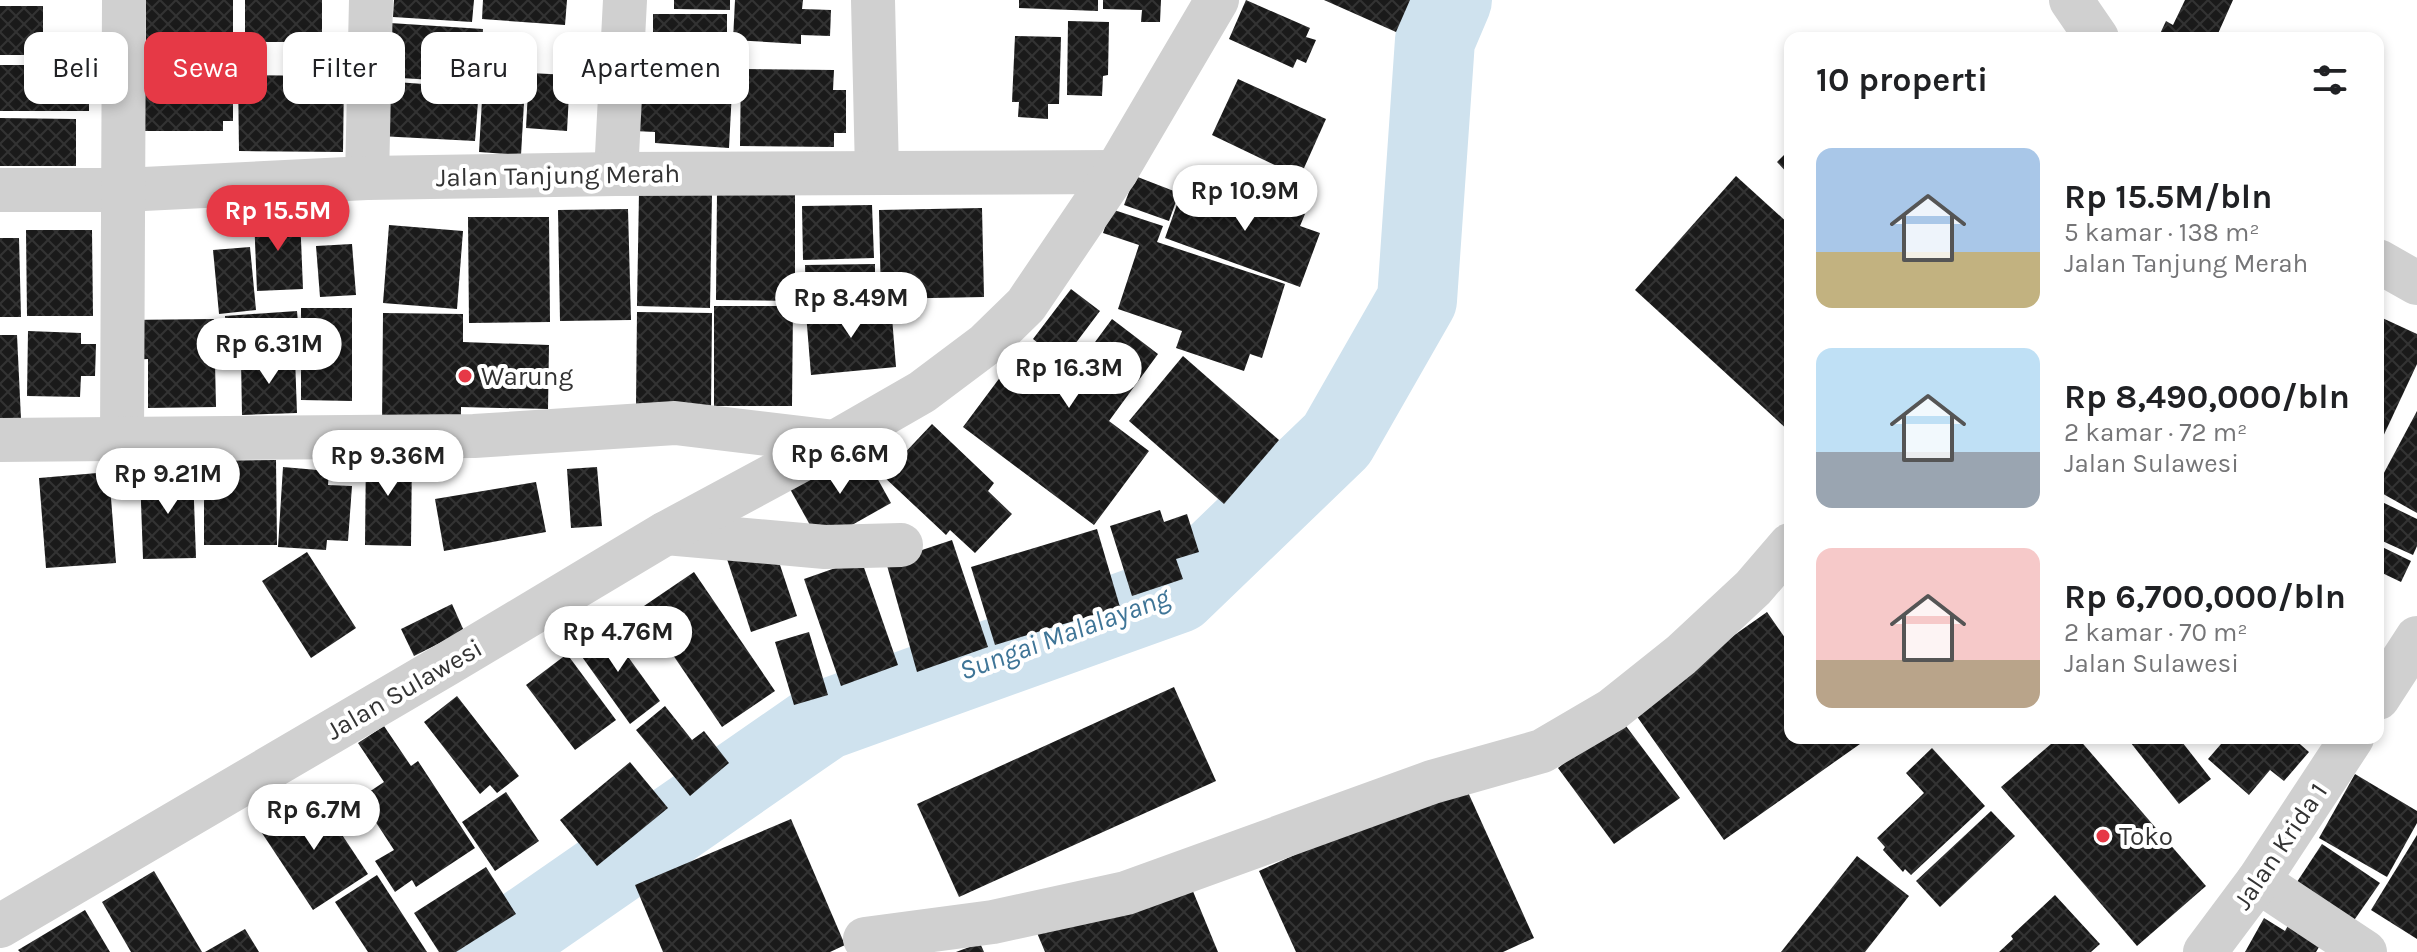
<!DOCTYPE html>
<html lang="id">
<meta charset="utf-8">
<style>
:root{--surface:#fff;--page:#f2f2f2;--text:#202124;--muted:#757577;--accent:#e63946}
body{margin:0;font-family:Karla,sans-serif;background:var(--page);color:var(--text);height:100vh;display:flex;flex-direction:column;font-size:30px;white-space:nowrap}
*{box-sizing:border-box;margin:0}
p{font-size:26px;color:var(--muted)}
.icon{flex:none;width:44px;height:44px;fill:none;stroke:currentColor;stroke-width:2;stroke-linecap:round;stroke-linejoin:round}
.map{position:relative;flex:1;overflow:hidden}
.drawer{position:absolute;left:1784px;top:32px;width:600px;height:712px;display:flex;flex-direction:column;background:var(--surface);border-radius:16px;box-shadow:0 4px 12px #0003}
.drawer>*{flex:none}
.guide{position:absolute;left:24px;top:32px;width:760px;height:72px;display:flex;gap:16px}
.price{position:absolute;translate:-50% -68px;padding:0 18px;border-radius:28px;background:#fff;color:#222;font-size:26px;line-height:52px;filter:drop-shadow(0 2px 4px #0008)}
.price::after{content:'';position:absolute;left:50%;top:48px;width:24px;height:18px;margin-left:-12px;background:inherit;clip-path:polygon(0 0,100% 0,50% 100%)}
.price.current{background:var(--accent);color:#fff}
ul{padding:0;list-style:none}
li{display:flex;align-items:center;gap:24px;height:200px;padding:0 32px}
li span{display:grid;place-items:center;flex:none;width:224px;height:160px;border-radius:16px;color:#555}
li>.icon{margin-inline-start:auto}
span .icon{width:96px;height:96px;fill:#fffc;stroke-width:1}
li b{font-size:34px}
h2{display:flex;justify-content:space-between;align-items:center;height:96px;padding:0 32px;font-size:34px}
.chip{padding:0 28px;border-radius:16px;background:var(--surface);box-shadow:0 4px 12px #0003;font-size:28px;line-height:72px}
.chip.current{background:var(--accent);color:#fff}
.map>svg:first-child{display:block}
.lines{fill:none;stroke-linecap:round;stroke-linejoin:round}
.river{stroke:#cfe2ee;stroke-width:80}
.building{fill:url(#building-cross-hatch)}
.minor{stroke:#d0d0d0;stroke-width:44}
.poi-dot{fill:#e63946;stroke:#fff;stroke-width:3}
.labels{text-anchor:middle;stroke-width:8;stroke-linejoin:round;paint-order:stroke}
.street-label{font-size:26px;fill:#333;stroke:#fff}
.poi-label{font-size:26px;fill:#333;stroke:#fff;text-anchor:start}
.water-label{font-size:28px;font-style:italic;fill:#3f7597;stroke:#fff}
</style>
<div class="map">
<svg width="2417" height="952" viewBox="0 0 2417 952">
<defs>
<pattern id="building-cross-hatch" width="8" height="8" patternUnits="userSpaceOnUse" patternTransform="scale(2)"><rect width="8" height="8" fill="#1a1a1a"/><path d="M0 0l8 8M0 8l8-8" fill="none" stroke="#333"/></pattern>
</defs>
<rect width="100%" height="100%" fill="#fff"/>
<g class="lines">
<path class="river" d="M490,952L825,720L1178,593L1337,440L1417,300L1435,40L1452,0"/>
</g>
<g class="building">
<rect x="146" y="0" width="87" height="42"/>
<rect x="245" y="0" width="77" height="42"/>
<path d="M394,0H474L472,22L393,17Z"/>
<path d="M483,0H567L565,25L482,19Z"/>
<path d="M674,0H730V10L674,9Z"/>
<path d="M735,0H803L802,9L831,10L830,36L801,35V44L733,40Z"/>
<path d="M1019,0H1098V11L1019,8Z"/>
<path d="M1103,0H1161L1160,22H1141L1142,10L1103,9Z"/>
<path d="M1246,0L1310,28L1306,37L1316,40L1306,63L1297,59L1293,68L1229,39Z"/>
<path d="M1324,0H1410L1396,32Z"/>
<path d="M2185,0H2233L2216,38H2158L2166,21L2173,25Z"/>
<rect x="0" y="6" width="43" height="49"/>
<rect x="653" y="14" width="74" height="44"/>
<path d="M1068,21L1109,22L1108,75L1103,76L1102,96L1067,95Z"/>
<path d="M390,23L483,29L479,83L386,77Z"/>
<path d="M1015,36L1061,37L1059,104H1048V119L1018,117L1019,102H1012Z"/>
<path d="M485,47L527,50L521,155L479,152Z"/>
<rect x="0" y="65" width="89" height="46"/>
<path d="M659,66L733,71L729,148L655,143V132L634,131L637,82L657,83Z"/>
<path d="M130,67H179V78H183V67H215V78H234V90H224V94H233V121H223V131H144Z"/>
<path d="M741,69L834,70L833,90H846V133H834V147L740,146Z"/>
<path d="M529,73L570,75L567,131L526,128Z"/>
<path d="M238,75L344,76L343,152L239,151Z"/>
<path d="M1238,79L1326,119L1300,177L1212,135Z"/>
<path d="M382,81L479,88L475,141L379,136Z"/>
<path d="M0,118L76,119V166H0Z"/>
<path d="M1790,149V176L1777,162Z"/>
<path d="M1135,176L1179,193L1169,221L1124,205Z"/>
<path d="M1736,176L1790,225V432L1635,290Z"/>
<path d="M1185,182L1255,209L1259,197L1305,214L1300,226L1320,233L1300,287L1165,238Z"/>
<path d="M639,192L712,194L710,308L637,306Z"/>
<path d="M717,192L795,193V301L716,300Z"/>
<path d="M872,205L874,258L803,260L802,206Z"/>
<path d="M982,208L984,297L881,299L879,210Z"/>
<path d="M628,209L631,320L560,321L558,210Z"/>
<path d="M1111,209L1163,226L1157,242L1285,284L1262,358L1250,354L1244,371L1176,348L1182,331L1118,309L1139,245L1103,233Z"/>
<path d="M300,215L303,289L257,291L254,217Z"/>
<path d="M468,217H549L550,322L469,323Z"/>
<path d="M389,225L463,231L457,309L383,303Z"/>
<path d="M26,230H92L93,316H27Z"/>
<path d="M0,238H19L21,317H0Z"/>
<path d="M352,244L356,295L320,297L316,246Z"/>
<path d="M250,247L256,310L219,314L213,250Z"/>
<path d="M875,264V299L806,300L805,265Z"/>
<path d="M1071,289L1100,311L1072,348L1084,357L1112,319L1158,354L1109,421L1149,451L1094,525L963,427L1019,352L1038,365L1048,351L1033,339Z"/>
<path d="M891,305L896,367L811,375L806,313Z"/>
<path d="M714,306H793L792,406H714Z"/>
<path d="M301,308H352V401L301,400Z"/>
<path d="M297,311L300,348L227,354L225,316Z"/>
<path d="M637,312L712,313L711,407L636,406Z"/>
<path d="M383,313L463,314V342L549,345L548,409L461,407V425L382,424Z"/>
<path d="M2378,316L2417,334V364L2381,441L2378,439Z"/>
<path d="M214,319L216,407L148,408V359L128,360L127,320Z"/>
<path d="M28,331L81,333V344H96L95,376H81L80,397L27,396Z"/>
<path d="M0,335H17L21,419H0Z"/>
<path d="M1183,356L1279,440L1224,504L1129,421Z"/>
<path d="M295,358L297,413L242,415L241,359Z"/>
<path d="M2417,411V513L2378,491V484Z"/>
<path d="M932,424L994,483L988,491L1012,514L975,553L950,530L946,535L883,476Z"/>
<path d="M861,449L891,503L820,543L790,489Z"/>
<path d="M366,451L412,452L411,546L365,545Z"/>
<path d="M276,460L277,545H204V461Z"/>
<path d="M283,467L329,471L328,485L352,486L348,541L327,540L326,550L278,547Z"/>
<path d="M597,467L602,526L571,528L567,469Z"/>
<path d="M109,472L116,563L46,568L39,478Z"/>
<path d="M193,473L196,558L143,559L140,474Z"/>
<path d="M536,482L546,532L444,551L435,499Z"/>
<path d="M2378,500L2417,519V546L2413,555L2378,539Z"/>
<path d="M1160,510L1164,522L1187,514L1199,552L1176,559L1183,579L1132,596L1110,526Z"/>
<path d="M1097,529L1120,607L995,645L971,567Z"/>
<path d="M952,540L988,647L917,672L886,562Z"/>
<path d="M772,541L797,616L751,632L726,556Z"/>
<path d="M2378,545L2411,561L2401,582L2378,571Z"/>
<path d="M307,552L356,628L311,658L262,581Z"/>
<path d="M861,559L898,665L841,686L804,579Z"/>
<path d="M694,572L775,691L722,727L641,608Z"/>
<path d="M452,604L464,631L414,656L401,629Z"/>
<path d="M1767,612L1790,645V738H1855L1860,744L1724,840L1631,708Z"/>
<path d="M605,625L660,701L630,724L575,647Z"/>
<path d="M809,632L828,695L794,705L775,642Z"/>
<path d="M567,654L616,720L575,750L526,685Z"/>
<path d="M1174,687L1216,781L959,897L917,804Z"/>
<path d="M457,696L519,776L497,793L490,785L480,794L424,722Z"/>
<path d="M665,706L692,740L704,731L729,763L690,796L636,730Z"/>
<path d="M1620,718L1680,798L1614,844L1558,768Z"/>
<path d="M384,726L411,766L418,761L475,848L416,887L412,880L395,892L375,861L394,850L360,798L384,782L358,743Z"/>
<path d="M2058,738H2078L2206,886L2137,946L2001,787Z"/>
<path d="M2127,738H2179L2211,779L2179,804Z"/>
<path d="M2214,738H2279L2283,741L2286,738H2293L2309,752L2284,781L2270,770L2249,795L2208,759L2221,744Z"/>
<path d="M1932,748L1985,806L1911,875L1905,869L1903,872L1883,850L1885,847L1877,838L1924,793L1906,773Z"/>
<path d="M630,762L668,808L597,866L560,820Z"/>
<path d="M2355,774L2417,811V823L2387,877L2319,838Z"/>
<path d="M1462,779L1534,938L1503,952H1296L1259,871Z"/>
<path d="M506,792L539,841L495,871L462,822Z"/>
<path d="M315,794L368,874L313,910L260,830Z"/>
<path d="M1991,811L2015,836L1940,907L1916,881Z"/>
<path d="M791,819L845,945L830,952H663L635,885Z"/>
<path d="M2417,835V939L2371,910Z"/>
<path d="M2322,844L2380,883L2348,929L2291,891Z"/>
<path d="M1178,855L1218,952H1045L1030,916Z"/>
<path d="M1857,856L1909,896L1865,952H1781Z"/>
<path d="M486,867L516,914L456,952H439L414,913Z"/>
<path d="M154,871L202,952H131L102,902Z"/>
<path d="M377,875L427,952H368L335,902Z"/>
<path d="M2055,895L2100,944L2091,952H1999L2013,939L2011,936Z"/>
<path d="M85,910L110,952H20L18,950Z"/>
<path d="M2264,918L2285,931L2292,918L2325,937L2316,952H2245Z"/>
<path d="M245,929L259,952H205Z"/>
<path d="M980,943L984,952H956Z"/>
</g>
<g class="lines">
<g class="minor">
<path d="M873,0L877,172"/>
<path d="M2071,0L2097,38"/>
<path d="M616,174L625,0"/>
<path d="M367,178L371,0"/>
<path d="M0,190H123L367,178L616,174L1116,172"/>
<path d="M2378,261L2417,283"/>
<path d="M122,439L124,0"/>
<path d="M0,440L474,436L675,423L835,442"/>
<path d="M666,533L825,547L901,545"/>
<path d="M2378,698L2417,638"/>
<path d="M2258,881L2365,952"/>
<path d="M0,926L447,664L666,533L835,442L922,392L986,344L1026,305L1116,172L1217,0"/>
<path d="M865,939L993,922L1126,893L1432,782L1542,751L1612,710L1681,655L1753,588L1790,545"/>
<path d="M2205,952L2258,881L2352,738"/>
</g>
</g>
<g class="poi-dot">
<circle cx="465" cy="376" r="8"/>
<circle cx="2103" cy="836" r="8"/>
</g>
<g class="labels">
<g class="street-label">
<text transform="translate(558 175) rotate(-1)" y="9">Jalan Tanjung Merah</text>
<text transform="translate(404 689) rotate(-30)" y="9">Jalan Sulawesi</text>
<text transform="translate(2280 846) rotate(-56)" y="9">Jalan Krida 1</text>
</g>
<g class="poi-label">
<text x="481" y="385">Warung</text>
<text x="2119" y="845">Toko</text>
</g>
<g class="water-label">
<text transform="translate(1064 633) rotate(-20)" y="10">Sungai Malalayang</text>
</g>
</g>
</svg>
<b class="price" style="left:1245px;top:233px">Rp 10.9M</b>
<b class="price current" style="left:278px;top:253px">Rp 15.5M</b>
<b class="price" style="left:851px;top:340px">Rp 8.49M</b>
<b class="price" style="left:269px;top:386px">Rp 6.31M</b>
<b class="price" style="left:1069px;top:410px">Rp 16.3M</b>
<b class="price" style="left:840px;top:496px">Rp 6.6M</b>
<b class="price" style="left:388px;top:498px">Rp 9.36M</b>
<b class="price" style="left:168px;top:516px">Rp 9.21M</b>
<b class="price" style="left:618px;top:674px">Rp 4.76M</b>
<b class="price" style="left:314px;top:852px">Rp 6.7M</b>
<div class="guide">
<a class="chip">Beli</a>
<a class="chip current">Sewa</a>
<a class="chip">Filter</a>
<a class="chip">Baru</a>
<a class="chip">Apartemen</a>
</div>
<section class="drawer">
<h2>10 properti<svg class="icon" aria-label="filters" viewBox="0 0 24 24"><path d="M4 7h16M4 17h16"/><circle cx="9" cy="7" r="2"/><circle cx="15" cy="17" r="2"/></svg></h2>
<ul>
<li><span style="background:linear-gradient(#a9c7e8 65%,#c2b280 0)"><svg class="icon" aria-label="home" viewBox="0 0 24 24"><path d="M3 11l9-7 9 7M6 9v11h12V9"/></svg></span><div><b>Rp 15.5M/bln</b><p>5 kamar · 138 m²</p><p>Jalan Tanjung Merah</p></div></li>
<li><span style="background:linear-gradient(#bfe0f5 65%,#9aa5b1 0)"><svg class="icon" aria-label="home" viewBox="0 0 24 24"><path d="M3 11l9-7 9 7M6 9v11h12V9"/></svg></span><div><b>Rp 8,490,000/bln</b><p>2 kamar · 72 m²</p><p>Jalan Sulawesi</p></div></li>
<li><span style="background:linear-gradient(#f6c9c9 70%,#b9a48a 0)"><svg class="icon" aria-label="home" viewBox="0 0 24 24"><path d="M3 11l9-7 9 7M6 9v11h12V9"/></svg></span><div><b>Rp 6,700,000/bln</b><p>2 kamar · 70 m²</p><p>Jalan Sulawesi</p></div></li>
</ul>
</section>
</div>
